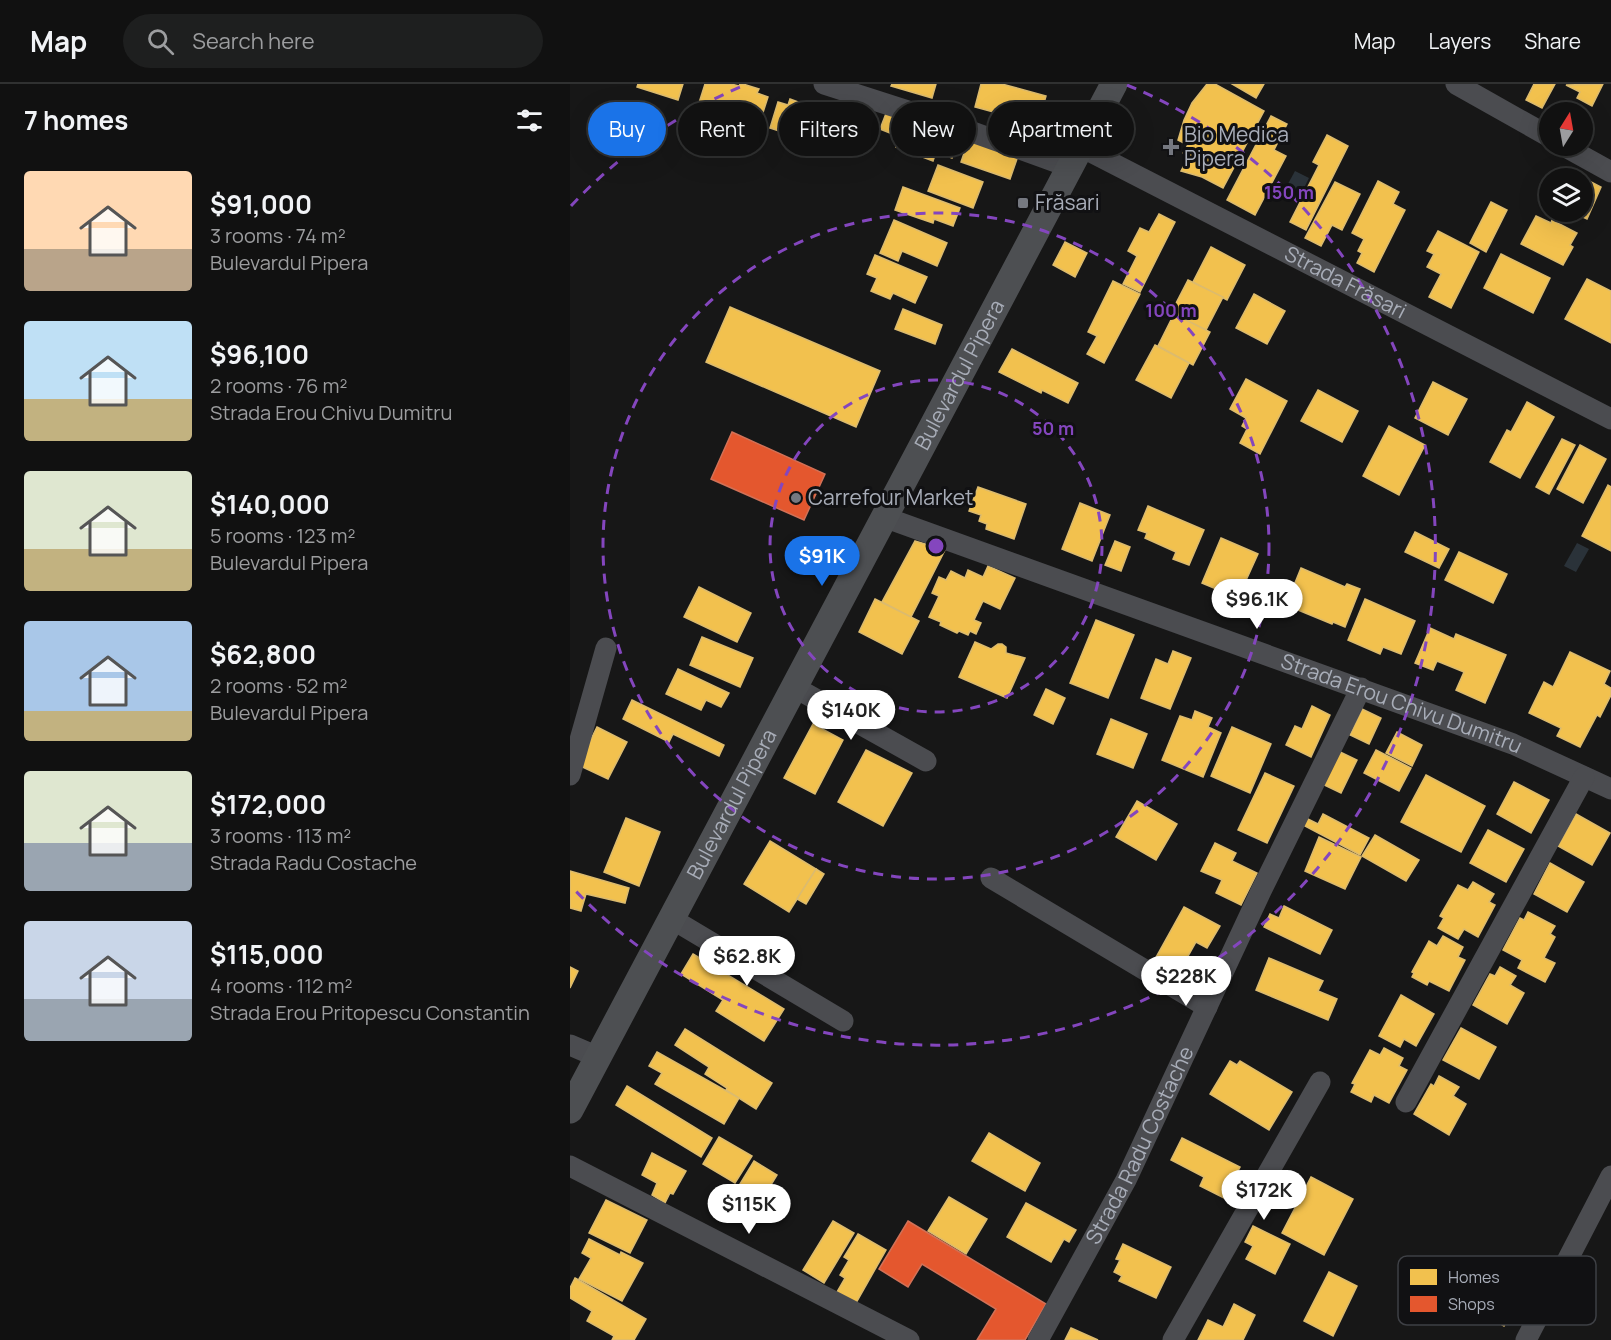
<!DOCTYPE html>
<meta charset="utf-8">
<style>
:root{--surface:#111;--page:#1e1f1f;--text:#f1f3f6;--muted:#9c9d9f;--line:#303131;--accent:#1a73e8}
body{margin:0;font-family:Manrope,sans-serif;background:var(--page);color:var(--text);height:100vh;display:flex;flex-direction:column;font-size:22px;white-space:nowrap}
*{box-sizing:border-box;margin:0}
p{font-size:20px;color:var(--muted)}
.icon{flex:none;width:33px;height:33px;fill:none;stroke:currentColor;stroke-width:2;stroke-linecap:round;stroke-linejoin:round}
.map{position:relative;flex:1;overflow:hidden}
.side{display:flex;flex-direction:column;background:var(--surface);width:570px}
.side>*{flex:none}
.top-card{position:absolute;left:18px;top:18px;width:570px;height:54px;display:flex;gap:12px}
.needle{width:39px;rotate:11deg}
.buttons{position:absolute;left:969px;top:18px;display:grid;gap:12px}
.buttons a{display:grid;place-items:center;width:54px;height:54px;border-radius:50%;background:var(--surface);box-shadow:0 6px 24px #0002,0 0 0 2px var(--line);font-size:30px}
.price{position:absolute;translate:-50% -51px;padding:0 14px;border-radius:21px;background:#fff;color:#222;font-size:20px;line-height:39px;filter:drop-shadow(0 2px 3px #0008)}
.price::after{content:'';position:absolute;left:50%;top:36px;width:18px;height:14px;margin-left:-9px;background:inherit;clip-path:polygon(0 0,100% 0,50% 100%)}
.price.on{background:var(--accent);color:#fff}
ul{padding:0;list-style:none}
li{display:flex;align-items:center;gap:18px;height:150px;padding:0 24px}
li span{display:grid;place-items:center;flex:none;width:168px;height:120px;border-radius:6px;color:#555}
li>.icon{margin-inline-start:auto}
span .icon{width:72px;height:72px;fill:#fffc;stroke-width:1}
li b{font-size:26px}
h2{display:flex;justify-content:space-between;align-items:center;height:72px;padding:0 24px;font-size:26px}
.chip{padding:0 21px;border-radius:27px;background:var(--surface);box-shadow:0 6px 24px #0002,0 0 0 2px var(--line);font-size:21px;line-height:54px}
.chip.on{background:var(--accent);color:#fff}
header{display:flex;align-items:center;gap:36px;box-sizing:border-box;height:84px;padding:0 30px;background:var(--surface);border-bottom:2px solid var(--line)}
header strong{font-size:28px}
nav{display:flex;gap:33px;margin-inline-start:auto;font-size:21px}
.search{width:420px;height:54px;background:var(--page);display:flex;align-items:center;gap:15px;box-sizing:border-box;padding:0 21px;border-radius:33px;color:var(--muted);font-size:22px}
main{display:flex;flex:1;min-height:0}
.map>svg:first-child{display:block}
.water{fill:#2a3239}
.homes{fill:#f2c14e;stroke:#dcbb6e;stroke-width:1.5}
.shops{fill:#e4572e;stroke:#d27157;stroke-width:1.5}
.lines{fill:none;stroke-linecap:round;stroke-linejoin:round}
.minor{stroke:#4b4c50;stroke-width:21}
.major{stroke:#4d4f52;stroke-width:27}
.ring{fill:none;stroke:#8446be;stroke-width:3;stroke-dasharray:10 8}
.poi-dot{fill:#757880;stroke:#111113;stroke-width:2}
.labels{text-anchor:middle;stroke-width:6;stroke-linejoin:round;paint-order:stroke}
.poi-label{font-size:21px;fill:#a8adb8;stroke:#111113;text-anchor:start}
.street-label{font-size:21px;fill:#a8adb8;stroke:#111113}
.key{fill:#111113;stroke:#3e4045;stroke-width:1.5}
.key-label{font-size:16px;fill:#a8adb8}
.centre{fill:#8446be;stroke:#111113;stroke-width:3}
.ring-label{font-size:18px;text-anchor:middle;font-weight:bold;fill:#8446be;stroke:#111113;stroke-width:6;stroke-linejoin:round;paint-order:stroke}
</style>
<header>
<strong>Map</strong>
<div class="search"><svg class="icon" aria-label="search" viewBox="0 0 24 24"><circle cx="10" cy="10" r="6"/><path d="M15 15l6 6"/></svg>Search here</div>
<nav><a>Map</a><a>Layers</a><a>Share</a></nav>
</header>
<main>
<section class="side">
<h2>7 homes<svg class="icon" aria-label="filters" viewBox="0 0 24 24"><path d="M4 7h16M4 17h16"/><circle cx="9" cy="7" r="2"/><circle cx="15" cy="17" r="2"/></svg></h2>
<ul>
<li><span style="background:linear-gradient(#ffd9b3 65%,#b9a48a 0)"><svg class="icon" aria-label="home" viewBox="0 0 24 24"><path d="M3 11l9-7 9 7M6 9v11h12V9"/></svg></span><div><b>$91,000</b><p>3 rooms · 74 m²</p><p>Bulevardul Pipera</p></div></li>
<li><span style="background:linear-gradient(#bfe0f5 65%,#c2b280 0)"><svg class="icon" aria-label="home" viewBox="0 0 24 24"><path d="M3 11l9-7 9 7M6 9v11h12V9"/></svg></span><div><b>$96,100</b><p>2 rooms · 76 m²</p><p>Strada Erou Chivu Dumitru</p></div></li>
<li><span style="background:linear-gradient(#dfe7d0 65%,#c2b280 0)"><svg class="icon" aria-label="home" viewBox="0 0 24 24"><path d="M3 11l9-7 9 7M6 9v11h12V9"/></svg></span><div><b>$140,000</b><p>5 rooms · 123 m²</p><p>Bulevardul Pipera</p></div></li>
<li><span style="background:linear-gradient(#a9c7e8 75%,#c2b280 0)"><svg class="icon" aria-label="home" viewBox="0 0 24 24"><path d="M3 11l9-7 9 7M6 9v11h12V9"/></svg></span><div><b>$62,800</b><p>2 rooms · 52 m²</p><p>Bulevardul Pipera</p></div></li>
<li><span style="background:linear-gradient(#dfe7d0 60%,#9aa5b1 0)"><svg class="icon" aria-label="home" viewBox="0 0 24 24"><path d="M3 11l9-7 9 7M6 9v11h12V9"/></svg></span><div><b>$172,000</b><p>3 rooms · 113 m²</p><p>Strada Radu Costache</p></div></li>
<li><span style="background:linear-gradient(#c9d6e8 65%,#9aa5b1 0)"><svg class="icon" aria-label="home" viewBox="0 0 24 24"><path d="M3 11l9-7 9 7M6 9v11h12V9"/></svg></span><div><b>$115,000</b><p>4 rooms · 112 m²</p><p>Strada Erou Pritopescu Constantin</p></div></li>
</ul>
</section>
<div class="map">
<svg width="1041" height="1256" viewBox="0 0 1041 1256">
<rect width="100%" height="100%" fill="#171717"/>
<g class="water">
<path d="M725,87L739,94L728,116L713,109Z"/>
<path d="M1007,459L1019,465L1006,488L994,482Z"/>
</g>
<g class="homes">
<path d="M68,0H113L108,16L67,3Z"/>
<path d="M135,0H161L169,2L170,0H173L189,5L187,9L198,13L189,41L128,22Z"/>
<path d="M322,0H366L362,14L321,2Z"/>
<path d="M411,0H432L476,12L468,40L405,23Z"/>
<path d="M637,0H645L694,27L653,104L632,93L611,87L619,72L613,69L618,61L608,56L614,36L622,19Z"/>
<path d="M662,0H694L686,14Z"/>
<path d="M964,0H985L972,24L956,16Z"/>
<path d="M1033,0L1022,22L1007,14L1010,8L996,1Z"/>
<path d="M220,15L239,22L238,27L270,37L261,64L200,44L208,18L218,21Z"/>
<path d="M317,27L389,54L382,74L366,68L363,77L326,63L330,53L310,45Z"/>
<path d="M701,32L717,40L704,66L716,72L685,131L657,116Z"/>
<path d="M757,51L778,62L736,146L720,138L749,81L743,78Z"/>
<path d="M400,52L449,69L440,95L391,78Z"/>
<path d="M368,81L413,98L403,124L358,107Z"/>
<path d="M991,86L1005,93L1006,90L1031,103L1017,135L1002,128H1012V94H986Z"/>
<path d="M808,97L829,108L823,120L835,126L804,188L787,179L792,169L788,167L794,155L782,149Z"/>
<path d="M765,98L790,110L772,146L762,141L751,162L735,154Z"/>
<path d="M333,103L390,124L383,142L364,135L363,139L325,126Z"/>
<path d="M921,118L937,126L916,168L900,159Z"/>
<path d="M589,130L605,138L570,208L553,200L567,172L558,167L570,144L579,148Z"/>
<path d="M966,132L981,139L982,136L1007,149L1000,161L1003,163L993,181L951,160Z"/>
<path d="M324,136L377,159L367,182L332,167L328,177L310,169Z"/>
<path d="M868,147L909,168L881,224L859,213L871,190L857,183L864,170L857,167Z"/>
<path d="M495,158L517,169L505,193L483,181Z"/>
<path d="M641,163L675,181L657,216L623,198Z"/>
<path d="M931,170L980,194L963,229L914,204Z"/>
<path d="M305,171L357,193L345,219L323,209L320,215L301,207L307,194L297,190Z"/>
<path d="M1017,195L1041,207V259L995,235Z"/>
<path d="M618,196L653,213L636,246L601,229Z"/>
<path d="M543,197L570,210L534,279L517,270L527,252L518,248Z"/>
<path d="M684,210L715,227L697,260L666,244Z"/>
<path d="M160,223L310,287L286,343L136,278Z"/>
<path d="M333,225L372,241L365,260L325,245Z"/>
<path d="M604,230L640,248L623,281L588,262Z"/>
<path d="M585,261L619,279L601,314L566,296Z"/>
<path d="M442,265L508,299L498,319L472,306L471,309L429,288Z"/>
<path d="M676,295L717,317L690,370L670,359L677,345L672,342L676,334L660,325Z"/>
<path d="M863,298L897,315L878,351L845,334Z"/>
<path d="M748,306L788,327L772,358L731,337Z"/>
<path d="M957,318L984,333L950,394L920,378L937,346L941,348Z"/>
<path d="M819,342L855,361L829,411L793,392Z"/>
<path d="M992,355L1005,361L979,410L966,403Z"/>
<path d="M1010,361L1036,375L1013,419L987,405Z"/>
<path d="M1038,401L1041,403V467L1012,452Z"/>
<path d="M408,403L456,420L444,455L416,445L417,440L409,437L411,431L399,427Z"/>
<path d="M510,419L540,431L522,477L492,465Z"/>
<path d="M578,422L634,446L619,481L603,475L606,468L575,454L577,449L568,446Z"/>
<path d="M845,448L879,465L869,484L835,468Z"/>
<path d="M651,454L688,470L668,514L632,499Z"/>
<path d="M345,457L375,466L341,533L312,518Z"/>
<path d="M545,457L560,463L551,487L535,481Z"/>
<path d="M889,468L937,490L923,519L875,496Z"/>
<path d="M418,482L445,494L430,525L413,517L404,536L411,539L406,550L400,547L398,551L389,547L387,549L370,541L371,538L359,533L369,512L362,509L369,493L376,496L381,487L395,494L398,486L413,493Z"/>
<path d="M731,484L775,503L777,500L790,505L775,543L763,538L762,540L716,521Z"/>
<path d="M129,503L181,529L167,558L114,533Z"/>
<path d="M305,515L349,537L332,570L289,548Z"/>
<path d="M795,515L845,537L831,570L813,563L810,570L778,556Z"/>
<path d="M526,536L564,551L538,614L500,599Z"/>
<path d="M860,544L884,555L886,550L936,571L915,619L886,606L894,588L867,577L863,586L845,579Z"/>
<path d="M132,553L183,574L170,603L120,581Z"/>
<path d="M405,558L421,565L428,560H432L436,563V569L455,574L437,614L389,593Z"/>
<path d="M603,567L621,574L600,625L571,614L586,575L598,580Z"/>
<path d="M1000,568L1040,587L1034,600L1041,604V611L1030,633L1027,631L1010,663L987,652L991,644L959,629L974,598L983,603Z"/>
<path d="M108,585L159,609L151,623L136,616L131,626L96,610Z"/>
<path d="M476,605L495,614L483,640L464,631Z"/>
<path d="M62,616L154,661L149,672L103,650L99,658L53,635Z"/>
<path d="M742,622L760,631L741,673L716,661L725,642L732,645Z"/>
<path d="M792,625L811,634L799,660L780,651Z"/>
<path d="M625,627L642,634L638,643L651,649L633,693L592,676L610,632L622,636Z"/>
<path d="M541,635L577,650L563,684L527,670Z"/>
<path d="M243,640L273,656L245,710L214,694Z"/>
<path d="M27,643L57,658L38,695L8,681Z"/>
<path d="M662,643L701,660L680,709L641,692Z"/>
<path d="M827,648L852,661L842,682L816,669Z"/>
<path d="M296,666L342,689L313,742L268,718Z"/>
<path d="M806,666L841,684L829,707L794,689Z"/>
<path d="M768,667L787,676L771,709L752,700Z"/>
<path d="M695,689L724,702L697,759L668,746Z"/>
<path d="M856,691L915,722L891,768L831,738Z"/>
<path d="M944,698L979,716L961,749L927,730Z"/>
<path d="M567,717L607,740L586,776L546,753Z"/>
<path d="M753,730L799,754L790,771L731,740L734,733L748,740Z"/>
<path d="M1006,730L1040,749L1022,781L988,762Z"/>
<path d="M56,734L90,748L69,802L34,788Z"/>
<path d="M918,746L954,765L936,798L900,779Z"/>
<path d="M805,751L849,776L836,797L792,772Z"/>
<path d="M749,753L791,773L775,805L735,787Z"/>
<path d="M200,757L246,785L219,828L174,800Z"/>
<path d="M645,759L666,769L662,777L687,789L671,821L646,809L652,796L631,787Z"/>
<path d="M980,779L1014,798L997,828L964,810Z"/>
<path d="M246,785L254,790L236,820L227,815Z"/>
<path d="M0,787L59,804L55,819L16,810L11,827L0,824Z"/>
<path d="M903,798L924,810L919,818L925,821L908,853L894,845L888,855L868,844L874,834L870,832L888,801L898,806Z"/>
<path d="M714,822L762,846L750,870L694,843L700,830L709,834Z"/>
<path d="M614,823L650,842L637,864L626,858L608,890L584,877Z"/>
<path d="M958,828L985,842L980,850L985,853L974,874L985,879L975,898L948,884L952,876L933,866L950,834L954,836Z"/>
<path d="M873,852L893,863L888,873L895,876L879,907L859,897L857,901L842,893L844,889L842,888L859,857L867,862Z"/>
<path d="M123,870L214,925L194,957L146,927L153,916L111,890Z"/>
<path d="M699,874L753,897L748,907L767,915L758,936L686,906Z"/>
<path d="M0,883L8,887L0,904Z"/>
<path d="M930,883L946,892L940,901L954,909L937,940L903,921L920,890L925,892Z"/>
<path d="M831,911L864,930L846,962L834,955L830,963L809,952Z"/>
<path d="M891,944L926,963L909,995L873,976Z"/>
<path d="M115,945L202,999L186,1025L156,1006L157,1004L135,990L139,983L105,961Z"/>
<path d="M814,964L833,974L829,982L837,986L819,1019L804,1011L801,1018L781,1008L785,1000L782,999L800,966L810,971Z"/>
<path d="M87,968L169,1014L154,1040L85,1000L92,989L79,982Z"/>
<path d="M660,977L667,981L670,977L722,1008L699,1046L640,1010Z"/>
<path d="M869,992L889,1003L883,1012L896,1020L879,1051L844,1030L861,1000L864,1002Z"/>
<path d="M57,1002L142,1054L131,1073L46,1021Z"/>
<path d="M419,1049L470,1079L455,1107L402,1077Z"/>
<path d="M149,1053L182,1072L165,1099L133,1080Z"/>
<path d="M612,1054L670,1083L654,1114L630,1102L634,1093L601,1076Z"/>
<path d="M82,1069L116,1087L103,1110L100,1109L95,1119L82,1111L87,1099L72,1091Z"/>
<path d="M184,1077L207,1091L182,1132L159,1118Z"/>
<path d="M741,1093L783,1115L754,1171L712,1149Z"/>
<path d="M379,1113L417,1135L396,1170L358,1147Z"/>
<path d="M36,1116L77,1136L60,1169L19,1149Z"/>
<path d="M456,1119L506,1146L499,1158L494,1155L481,1178L437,1153Z"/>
<path d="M263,1137L284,1149L254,1199L233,1186Z"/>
<path d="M683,1142L720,1160L705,1190L676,1175L683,1162L675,1158Z"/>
<path d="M288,1150L316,1166L286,1219L267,1208L275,1194L270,1191L279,1176L274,1173Z"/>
<path d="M19,1155L50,1171L51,1168L73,1179L52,1217L9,1195L21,1174L12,1169Z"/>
<path d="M553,1160L601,1183L586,1214L549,1197L552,1192L544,1188L550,1176L546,1175Z"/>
<path d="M906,1187L951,1212L934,1242L889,1217Z"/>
<path d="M759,1188L787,1202L763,1252L734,1237Z"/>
<path d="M5,1194L76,1235L64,1256H42L44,1252L17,1237L22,1227L0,1214V1204Z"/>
<path d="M664,1220L685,1231L673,1256H628L638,1236L653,1243Z"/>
<path d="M501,1244L528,1256H495Z"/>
</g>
<g class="shops">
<path d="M162,348L255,390L234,436L141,395Z"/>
<path d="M338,1137L476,1220L455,1256H407L426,1225L352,1180L338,1203L309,1185Z"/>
</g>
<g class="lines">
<g class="minor">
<path d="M254,0L394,45L500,83"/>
<path d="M886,0L980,53"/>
<path d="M994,62L1041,88"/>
<path id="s1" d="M511,63L1041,335"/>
<path id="s2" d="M314,433L943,660L1041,705"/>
<path d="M224,603L356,677"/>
<path d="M0,691L36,564"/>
<path d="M421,794L637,923"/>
<path d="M102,835L273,937"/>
<path d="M0,961L28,973"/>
<path d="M836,1018L1014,693"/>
<path d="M0,1082L339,1256"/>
<path id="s3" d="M468,1256L556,1096L691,807L791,604"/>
<path d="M603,1256L750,998"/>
<path d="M956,1256L1041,1092"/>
</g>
<path class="major" id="s4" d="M0,1026L544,0"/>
</g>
<g class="ring">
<circle cx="366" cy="462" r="166"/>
<circle cx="366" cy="462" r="333"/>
<path d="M1 122A499 499 0 0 1 175 1M557 1A499 499 0 1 1 1 802"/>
</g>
<g class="poi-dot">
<path d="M598 54h6v6h6v6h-6v6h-6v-6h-6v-6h6z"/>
<rect x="447" y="113" width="12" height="12" rx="3"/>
<circle cx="226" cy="414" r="6"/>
</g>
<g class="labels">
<g class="poi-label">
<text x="614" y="58">Bio Medica<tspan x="614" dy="24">Pipera</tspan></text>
<text x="465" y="126">Frăsari</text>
<text x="238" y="421">Carrefour Market</text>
</g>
<g class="street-label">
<text dy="7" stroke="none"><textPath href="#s1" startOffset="297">Strada Frăsari</textPath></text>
<text dy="7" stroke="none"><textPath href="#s4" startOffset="832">Bulevardul Pipera</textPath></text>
<text dy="7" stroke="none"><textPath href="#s2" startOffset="550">Strada Erou Chivu Dumitru</textPath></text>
<text dy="7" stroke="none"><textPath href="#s4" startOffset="346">Bulevardul Pipera</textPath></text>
<text dy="7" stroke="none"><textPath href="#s3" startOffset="220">Strada Radu Costache</textPath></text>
</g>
</g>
<rect x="828" y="1172" width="198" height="69" rx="9" class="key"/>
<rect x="840" y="1185" width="27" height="16" fill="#f2c14e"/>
<rect x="840" y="1212" width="27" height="16" fill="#e4572e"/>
<g class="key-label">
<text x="878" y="1199">Homes</text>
<text x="878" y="1226">Shops</text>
</g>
<circle cx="366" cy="462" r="9" class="centre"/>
<g class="ring-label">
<text x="719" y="115">150 m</text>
<text x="601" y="233">100 m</text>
<text x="483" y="351">50 m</text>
</g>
</svg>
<div class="buttons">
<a><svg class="needle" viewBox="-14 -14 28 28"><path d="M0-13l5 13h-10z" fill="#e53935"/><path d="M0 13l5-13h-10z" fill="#9c9d9f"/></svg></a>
<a><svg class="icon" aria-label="layers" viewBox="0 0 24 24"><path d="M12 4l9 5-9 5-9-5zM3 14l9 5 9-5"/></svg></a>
</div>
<b class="price on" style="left:252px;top:503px">$91K</b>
<b class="price" style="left:687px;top:546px">$96.1K</b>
<b class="price" style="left:281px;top:657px">$140K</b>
<b class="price" style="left:177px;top:903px">$62.8K</b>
<b class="price" style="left:616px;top:923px">$228K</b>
<b class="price" style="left:694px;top:1137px">$172K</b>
<b class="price" style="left:179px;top:1151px">$115K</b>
<div class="top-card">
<a class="chip on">Buy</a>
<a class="chip">Rent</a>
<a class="chip">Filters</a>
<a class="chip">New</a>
<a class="chip">Apartment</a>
</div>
</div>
</main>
